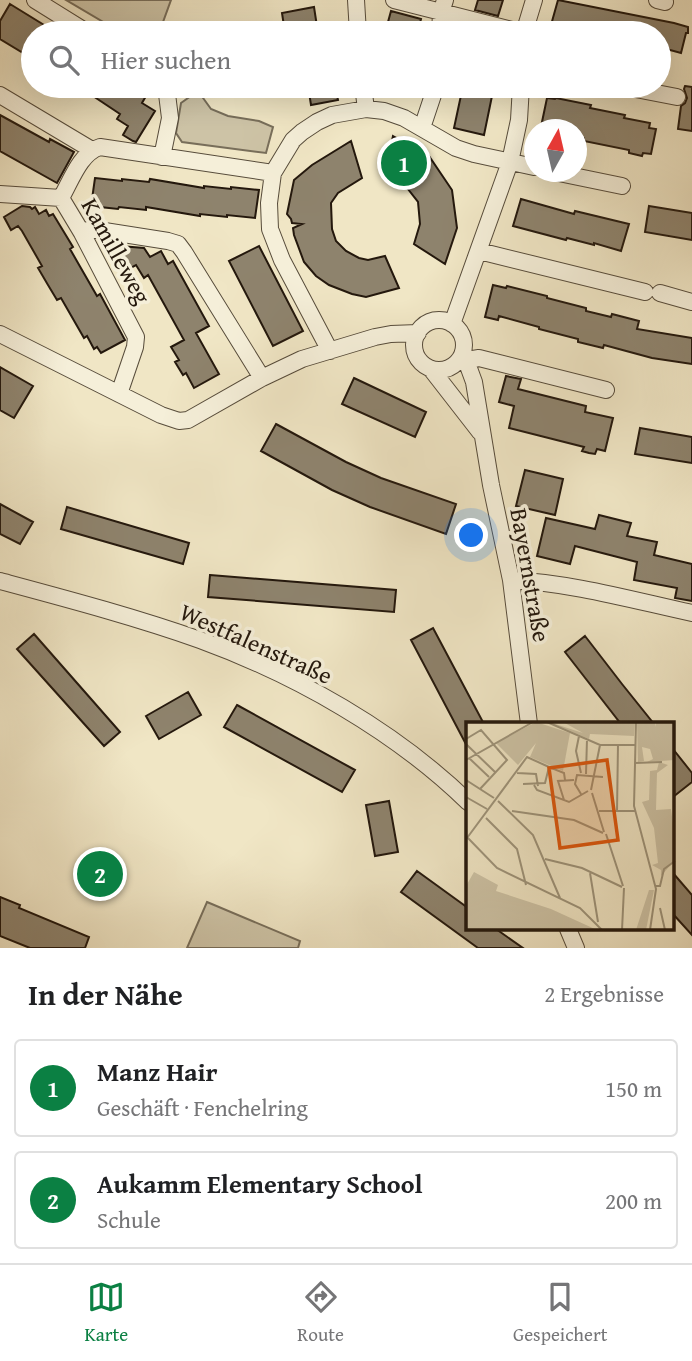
<!DOCTYPE html>
<html lang="de">
<meta charset="utf-8">
<style>
body{margin:0;font-family:"Gentium Book Plus",serif;background:#f6f6f6;color:#202124}
.compass{position:absolute;left:524px;top:119px;width:63px;height:63px;border-radius:50%;background:#fff;box-shadow:0 7px 28px #0002;rotate:8deg}
.you{position:absolute;left:472px;top:536px;width:24px;height:24px;margin:-18px;border:5px solid #fff;border-radius:50%;background:#1a73e8;box-shadow:0 0 0 10px #1a73e833}
.badge{display:grid;place-items:center;width:46px;height:46px;border-radius:50%;background:#0b8043;color:#fff;font-size:23px;font-weight:700}
.pin{position:absolute;translate:-50% -50%;border:4px solid #fff;box-shadow:0 2px 7px #0006}
.list{margin:0;padding:0;list-style:none}
h2{display:flex;justify-content:space-between;align-items:center;height:91px;margin:0;padding:0 28px;font-size:30px}
h2 small{font-size:23px;font-weight:400;color:#757577}
.list li{display:grid;grid-template-columns:46px 1fr auto;gap:21px;align-items:center;box-sizing:border-box;height:98px;margin:0 14px 14px;padding:0 14px;border:2px solid #e0e0e0;border-radius:7px}
.list b{display:block;font-size:26px;white-space:nowrap}
.list p{margin:0;font-size:23px;white-space:nowrap;color:#757577}
.list em{font-size:23px;font-style:normal;color:#757577}
.icon{flex:none;width:38px;height:38px;fill:none;stroke:currentColor;stroke-width:2;stroke-linecap:round;stroke-linejoin:round}
.map{position:relative;flex:none;width:692px;height:948px;overflow:hidden}
.search{position:absolute;background:#fff;box-shadow:0 7px 28px #0002;left:21px;right:21px;top:21px;height:77px;display:flex;align-items:center;gap:18px;box-sizing:border-box;padding:0 24px;border-radius:38px;color:#757577;font-size:26px}
.sheet{height:315px;background:#fff}
nav{display:flex;justify-content:space-around;align-items:center;box-sizing:border-box;height:98px;border-top:2px solid #e0e0e0;background:#fff;font-size:19px;color:#757577}
nav a{display:grid;justify-items:center;gap:4px}
nav .on{color:#0b8043}
.map>svg:first-child{display:block}
</style>
<div class="map">
<svg width="692" height="948" viewBox="0 0 692 948">
<rect width="100%" height="100%" fill="#f0e6c5"/>
<filter id="stains"><feTurbulence type="fractalNoise" baseFrequency=".00286" numOctaves="4"/><feColorMatrix values="0 0 0 0 .2 0 0 0 0 .09 0 0 0 0 .02 0 0 0 .5 -.17"/></filter>
<radialGradient id="worn" r=".72"><stop offset=".6" stop-color="#630" stop-opacity="0"/><stop offset="1" stop-color="#630" stop-opacity=".3"/></radialGradient>
<path fill="#cdc3a6" stroke="#786e5a" stroke-width="2" d="M66,0H171L159,33H122Z
M198,91L211,109L228,116L259,121L273,127L266,153L182,142L176,133L181,103Z
M207,902L300,941L298,948H187Z"/>
<path fill="#8e836d" stroke="#24180d" stroke-width="2" d="M478,0H503L498,16L475,10Z
M558,0L674,23L688,27V33H686L681,53L659,47V33H583L565,29L551,25Z
M10,4L57,33H33V59L0,39V21Z
M314,7L318,33H285L282,13Z
M391,11L421,19L418,31L410,30V33H385Z
M78,86H129L146,96L142,103L155,111L136,142L133,141L123,135L128,126L117,119L120,114Z
M308,86H335L338,100L311,105Z
M463,86H489L487,95L492,96L484,135L454,128Z
M685,86L692,87V131L678,129L681,106L685,103L687,98L684,89Z
M547,98L555,99L556,98L591,105L590,108L625,115L624,118L650,123L649,128L656,129L651,154L643,153L642,156L629,153V150L584,141V138L577,137V130L550,127V123L542,122Z
M0,115L49,142L50,139L74,152L57,183L0,151Z
M393,136L429,156L452,190L457,228L445,264L414,244L420,224L418,202L404,184L385,174Z
M351,141L362,178L338,193L331,203L332,229L336,241L346,251L359,258L368,260L385,256L399,288L366,297L352,294L329,285L316,276L304,262L294,235L293,228L302,224L292,223L291,219L287,214L294,180L312,165Z
M95,178L122,181V179L149,182L150,179L204,188V186L231,189V187L259,190L255,218L227,215V217L200,214V216L146,207V210L119,207L118,209L91,206Z
M521,199L574,214L575,211L629,224L621,251L594,243V245L567,238L566,240L513,226Z
M22,206L30,207L32,209L35,207L39,214L46,210L49,216L53,214L73,247L70,249L78,263L97,296L100,294L125,340L101,353L97,347L94,349L87,336L84,338L61,298L57,300L48,285L38,268L42,266L22,231L18,226L11,230L4,217Z
M649,206L692,213V240L645,232Z
M120,246L144,248L150,257L161,251L168,264L173,261L209,326L196,333L219,374L194,388L186,373L183,375L175,362L179,360L171,347L184,340L148,275L144,278L136,265L125,271L115,254Z
M259,246L303,331L273,346L229,261Z
M493,285L506,288L507,286L547,296V298L586,308V311L611,317L612,314L639,321L637,329L692,338V364L652,358L604,345L603,348L578,342V339L539,329V327L499,316L498,320L485,317Z
M0,367L33,386L14,418L0,410Z
M506,376L521,379L518,389L586,406L585,412L613,418L605,451L597,449L595,454L589,453L582,451L584,447L509,428L514,406L499,402Z
M354,378L426,412L415,437L342,404Z
M276,424L346,462L381,478L456,504L446,534L370,507L332,490L261,451Z
M640,428L692,437V463L635,454Z
M525,470L563,479L555,515L516,506Z
M0,504L33,522L20,544L0,534Z
M67,507L189,543L183,564L61,529Z
M599,515L631,523L627,536L657,542L654,555L692,564V601L675,598L677,588L634,580L637,562L575,546L570,564L537,556L546,518L595,529Z
M210,575L396,590L394,612L208,597Z
M433,628L484,724H468V748L411,640Z
M34,634L120,732L104,746L17,649Z
M585,636L622,684L654,724H621L565,652Z
M188,692L201,715L159,739L146,716Z
M237,705L355,770L342,792L224,727Z
M673,749L692,773V782L673,797Z
M389,801L398,852L375,856L366,805Z
M417,871L468,908V929H496L523,948H478L401,892Z
M673,873L692,895V935L673,914Z
M0,897L20,905L19,908L89,937L85,948H30L0,936Z"/>
<g fill="none" stroke-linecap="round" stroke-linejoin="round">
<g stroke="#574c3b" stroke-width="18">
<path id="minor" d="M35,0L88,33
M356,0L358,33
M394,0L524,33
M657,0L665,2
M440,33L441,13L445,0
M524,33L534,0
M363,86L366,109
M620,86L677,97
M0,95L92,150
M422,128L436,86
M162,157L170,118L166,86
M554,172L622,186
M0,194L61,198
M82,233L88,230H98L168,241L178,244L184,252L262,378
M479,251L645,292
M660,293L692,302
M414 345a25 25 0 1 1 50 0a25 25 0 1 1-50 0Z
M452,324L510,162L519,120L521,86
M0,334L161,415L179,421L188,420L262,378L302,359L375,337L391,334L418,333
M330,351L282,260L270,229L269,203L273,173L293,140L302,132L317,122L332,115L366,109L384,111L404,118L456,148L474,154L534,167
M463,352L474,382L491,485L511,580L529,724
M467,360L479,358L606,390
M431,369L480,432
M119,394L135,347L136,337L82,233L61,198C71,181 80,153 100,147L273,173
M511,580C572,583 632,600 692,613
M0,581C67,599 135,617 200,640C296,675 395,731 468,802
M568,929L576,948"/>
</g>
<use href="#minor" stroke="#f5efd9" stroke-width="16"/>
</g>
<g text-anchor="middle" stroke-width="7" stroke-linejoin="round" paint-order="stroke">
<g font-size="24" fill="#24180d" stroke="#f5efd9">
<text transform="translate(116 251) rotate(61)" y="8">Kamilleweg</text>
<text transform="translate(530 575) rotate(80)" y="8">Bayernstraße</text>
<text transform="translate(256 644) rotate(24)" y="8">Westfalenstraße</text>
</g>
</g>
<g transform="translate(466 722)">
<rect width="208" height="208" fill="#f0e6c5"/>
<path d="M70,0L104,11L97,49L64,35L70,21L52,43L30,21ZM83,0L117,11L97,0H169L168,14L124,12L123,17ZM171,0H189L190,5V0H208V38L181,40L187,37L184,27L176,25L178,39L172,40ZM193,40L202,43L191,51L190,88L205,87L208,110V139L195,154V148L186,143L192,141L188,106L176,80L183,78L184,49L191,48ZM8,150L32,163L30,169L85,187L131,208H0V164ZM183,168H188L180,208H170Z" fill="#cdc3a6"/>
<path fill="none" stroke="#9e947b" stroke-width="2" d="M81,0L134,23H169M170,0L168,84L190,167L184,208M113,14L110,29L115,51M0,17L15,8L41,38L14,67M0,22L29,50M3,36L23,55M0,38L67,0M169,41L196,40M51,51L70,52L72,64M120,52L121,17M0,58L28,76M57,62L79,61L83,45L98,51L99,58M68,63L71,68L103,80L122,69M125,68L134,23M126,71L138,110M115,72L109,62L111,53L137,55M0,75L21,87M98,78L92,59L108,58M32,79L67,113L94,176M46,89L108,98L137,111M133,89H169M151,90L152,22M20,96L51,127L60,163M140,112L157,164M0,114L31,146L114,186L136,208M1,116L61,35L83,45M79,137L116,146L156,165M124,151L132,200M189,164H194L198,147L209,139M194,186L199,208M156,208L158,166"/>
<path fill="#de560c" fill-opacity="0.15" stroke="#de560c" stroke-width="3.5" d="M141,38L152,118L94,126L83,46Z"/>
<rect width="208" height="208" fill="none" stroke="#24180d" stroke-width="3.5"/>
</g>
<rect width="100%" height="100%" filter="url(#stains)"/>
<rect width="100%" height="100%" fill="url(#worn)"/>
</svg>
<svg class="compass" viewBox="-18 -18 36 36"><path d="M0-13l5 13h-10z" fill="#e53935"/><path d="M0 13l5-13h-10z" fill="#757577"/></svg>
<div class="you"></div>
<div class="pin badge" style="left:404px;top:163px">1</div>
<div class="pin badge" style="left:100px;top:874px">2</div>
<div class="search"><svg class="icon" aria-label="search" viewBox="0 0 24 24"><circle cx="10" cy="10" r="6"/><path d="M15 15l6 6"/></svg>Hier suchen</div>
</div>
<section class="sheet">
<h2>In der Nähe<small>2 Ergebnisse</small></h2>
<ul class="list">
<li><span class="badge">1</span><div><b>Manz Hair</b><p>Geschäft · Fenchelring</p></div><em>150 m</em></li>
<li><span class="badge">2</span><div><b>Aukamm Elementary School</b><p>Schule</p></div><em>200 m</em></li>
</ul>
</section>
<nav>
<a class="on"><svg class="icon" aria-label="map" viewBox="0 0 24 24"><path d="M3 6l6-2 6 2 6-2v14l-6 2-6-2-6 2zM9 4v14M15 6v14"/></svg>Karte</a>
<a><svg class="icon" aria-label="directions" viewBox="0 0 24 24"><path d="M12 3l9 9-9 9-9-9zM9 14v-3h6M13 9l2 2-2 2"/></svg>Route</a>
<a><svg class="icon" aria-label="saved" viewBox="0 0 24 24"><path d="M7 4h10v16l-5-4-5 4z"/></svg>Gespeichert</a>
</nav>
